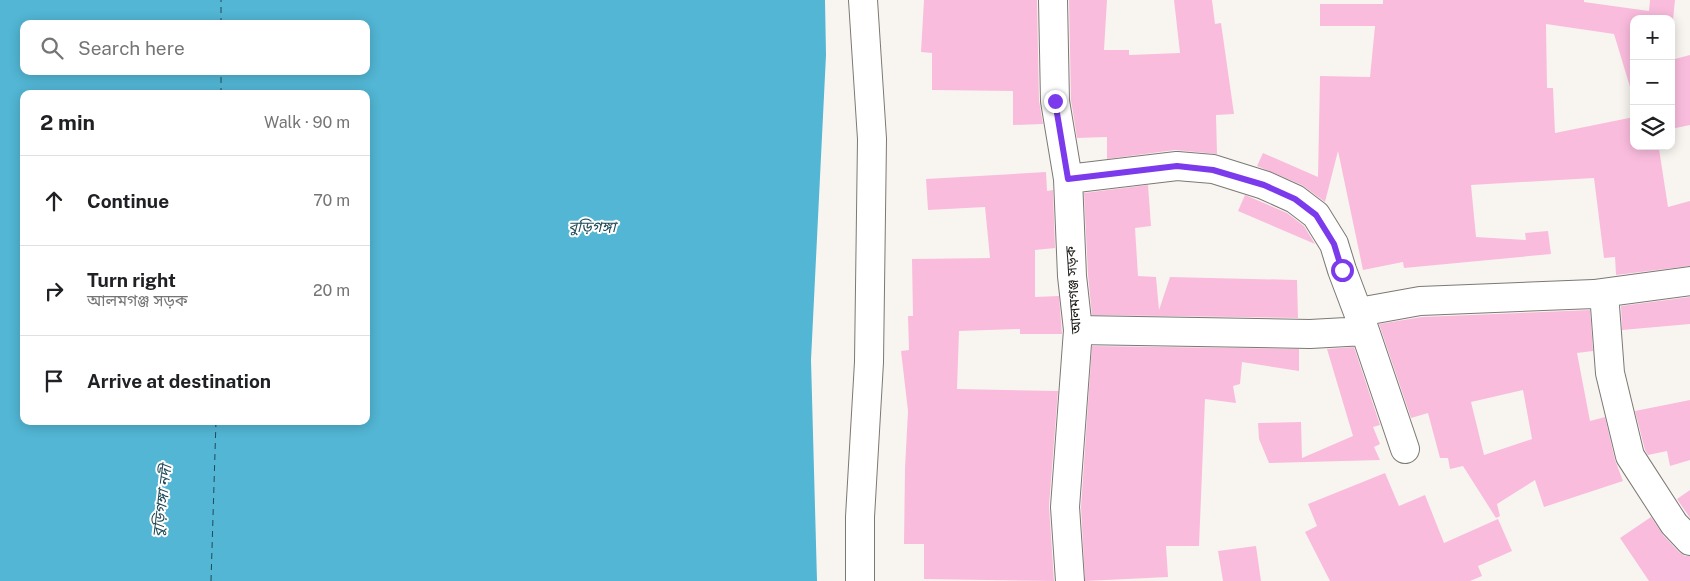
<!DOCTYPE html>
<meta charset="utf-8">
<style>
body{margin:0;font-family:"Public Sans","Noto Sans Bengali",sans-serif;background:#f2f2f2;color:#202124}
.controls{position:absolute;right:15px;top:15px;display:grid;overflow:hidden;border-radius:10px;box-shadow:0 2px 12px #0003}
.controls button{width:45px;height:45px;display:grid;place-items:center;padding:0;border:0;border-bottom:1px solid #e0e0e0;background:#fff;color:#202124;font:25px sans-serif}
.stop{position:absolute;width:15px;height:15px;margin:-11px;border:4px solid #7c3aed;border-radius:50%;background:#fff}
.stop.end{background:#7c3aed;border-color:#fff;box-shadow:0 1px 5px #0008}
.list{margin:0;padding:0;list-style:none}
h2{display:flex;justify-content:space-between;align-items:center;height:65px;margin:0;padding:0 20px;font-size:21px}
h2 small{font-size:16px;font-weight:400;color:#757577}
.list li{display:grid;grid-template-columns:32px 1fr auto;gap:15px;align-items:center;box-sizing:border-box;height:90px;padding:0 20px;border-top:1px solid #e0e0e0}
.list b{display:block;font-size:19px;white-space:nowrap}
.list p{margin:0;font-size:16px;white-space:nowrap;color:#757577}
.list em{font-size:16px;font-style:normal;color:#757577}
.icon{flex:none;width:28px;height:28px;fill:none;stroke:currentColor;stroke-width:2;stroke-linecap:round;stroke-linejoin:round}
.map{position:relative;flex:none;width:1690px;height:581px;overflow:hidden}
.search{position:absolute;background:#fff;box-shadow:0 2px 12px #0003;left:20px;top:20px;width:350px;height:55px;display:flex;align-items:center;gap:12px;box-sizing:border-box;padding:0 18px;border-radius:10px;color:#757577;font-size:19px}
.panel{position:absolute;background:#fff;box-shadow:0 2px 12px #0003;left:20px;top:90px;width:350px;height:335px;border-radius:10px}
.map>svg:first-child{display:block}
</style>
<div class="map">
<svg width="1690" height="581" viewBox="0 0 1690 581">
<rect width="100%" height="100%" fill="#f8f5f0"/>
<path fill="#52b6d4" fill-rule="evenodd" d="M0,0H825L826,55L811,360L817,581H0ZM24,24H366V71H24ZM24,94H366V421H24Z"/>
<g fill="none" stroke-linecap="round" stroke-linejoin="round">
<path stroke="#1f4b58" stroke-width="1" stroke-dasharray="6 5" stroke-linecap="butt" d="M221,24V0
M221,94V71
M211,581L216,421"/>
</g>
<path fill="#fabcdd" fill-rule="evenodd" d="M924,0H1037L1039,101L1043,124L1013,125V91L932,90V53L921,52Z
M1069,0H1107L1104,50H1129V55L1180,53L1174,0H1212L1215,24L1221,23L1234,114L1216,115L1217,154L1175,150L1107,159V137L1077,138L1071,100Z
M1383,0H1584V2L1649,11L1650,0H1675L1671,40V19H1634V100L1614,34L1546,24L1547,88H1553L1555,133L1634,117V146H1660L1661,149H1659L1668,207L1690,201V266L1616,275L1615,257L1604,258L1594,178L1471,185L1476,237L1526,240L1525,233L1548,231L1551,254L1404,268L1403,262L1363,270L1338,151L1325,202L1302,185L1257,166L1263,153L1318,177L1320,76L1370,77L1375,26H1320V4H1383Z
M1690,55V125L1671,129V60Z
M1046,172L1047,191L1053,190L1055,248L1035,250V297L1059,296L1062,334H1020V329L959,331L957,389L1058,391L1049,506L1054,581L924,579V544H904L905,468L908,411L901,351L909,350L908,316H913L912,259L990,258L985,207L928,210L926,179Z
M1148,185L1151,226L1135,228L1138,276L1156,277L1159,310L1170,277L1297,280L1298,318L1092,315L1088,275L1084,193Z
M1245,195L1287,213L1304,226L1315,244L1238,211Z
M1690,297V324L1622,330L1621,306Z
M1590,310L1593,351L1577,353L1590,421L1605,417L1615,460L1623,481L1544,507L1535,480L1497,504L1500,516L1496,518L1463,466L1450,469L1448,458H1440L1428,413L1411,418L1379,324L1422,317ZM1523,390L1532,439L1484,455L1471,402Z
M1092,346L1299,349V371L1242,362L1240,384L1233,386L1236,403L1205,399L1199,546H1166L1168,577L1085,581L1081,507Z
M1354,347L1380,425L1373,427L1380,444L1374,447L1380,460L1269,463L1259,439L1258,423L1301,422L1302,458L1353,436L1327,349Z
M1690,400V460L1670,466L1667,451L1648,455L1645,450L1635,411Z
M1385,473L1399,506L1425,495L1444,543L1498,519L1512,551L1478,566L1482,576L1470,581H1330L1305,532L1317,526L1308,504Z
M1690,490V518L1677,499Z
M1651,517L1663,535L1679,552L1685,556H1690V581H1649L1620,538Z
M1256,546L1261,581H1223L1218,551Z"/>
<g fill="none" stroke-linecap="round" stroke-linejoin="round">
<g stroke="#7c7974" stroke-width="30">
<path id="minor" d="M1053,0L1055,101L1068,179L1072,276L1078,330L1065,507L1070,581
M1068,179L1177,166L1213,169L1264,185L1295,199L1316,215L1334,244L1342,270L1365,331L1405,449
M1604,293L1610,373L1630,456L1674,524L1690,541
M1359,312L1420,301L1594,294L1690,281
M1078,330L1310,334L1365,331
M860,581V517L869,362L872,139L863,0"/>
</g>
<use href="#minor" stroke="#fff" stroke-width="28"/>
</g>
<g fill="none" stroke-linecap="round" stroke-linejoin="round">
<path stroke="#7c3aed" stroke-width="6" d="M1055,101L1068,179L1177,166L1213,170L1264,185L1295,199L1316,215L1334,244L1342,270"/>
</g>
<g text-anchor="middle" stroke-width="4" stroke-linejoin="round" paint-order="stroke">
<g font-size="14" fill="#1a1917" stroke="#fff">
<text transform="translate(1073 290) rotate(-94)" y="5">আলমগঞ্জ সড়ক</text>
</g>
<g font-size="15" font-style="italic" fill="#1f4b58" stroke="#fff">
<text x="592" y="232">বুড়িগঙ্গা</text>
<text transform="translate(162 501) rotate(-83)" y="5">বুড়িগঙ্গা নদী</text>
</g>
</g>
</svg>
<div class="controls">
<button>+</button>
<button>−</button>
<button><svg class="icon" aria-label="layers" viewBox="0 0 24 24"><path d="M12 4l9 5-9 5-9-5zM3 14l9 5 9-5"/></svg></button>
</div>
<div class="stop" style="left:1342px;top:270px"></div>
<div class="stop end" style="left:1055px;top:101px"></div>
<div class="search"><svg class="icon" aria-label="search" viewBox="0 0 24 24"><circle cx="10" cy="10" r="6"/><path d="M15 15l6 6"/></svg>Search here</div>
<section class="panel">
<h2>2 min<small>Walk · 90 m</small></h2>
<ul class="list">
<li><svg class="icon" aria-label="ahead" viewBox="0 0 24 24"><path d="M12 20V5M6 11l6-6 6 6"/></svg><div><b>Continue</b></div><em>70 m</em></li>
<li><svg class="icon" aria-label="right" viewBox="0 0 24 24"><path d="M7 20v-9h11M14 6l5 5-5 5"/></svg><div><b>Turn right</b><p>আলমগঞ্জ সড়ক</p></div><em>20 m</em></li>
<li><svg class="icon" aria-label="arrive" viewBox="0 0 24 24"><path d="M6 21V4h12l-3 4 3 4H6"/></svg><div><b>Arrive at destination</b></div></li>
</ul>
</section>
</div>
